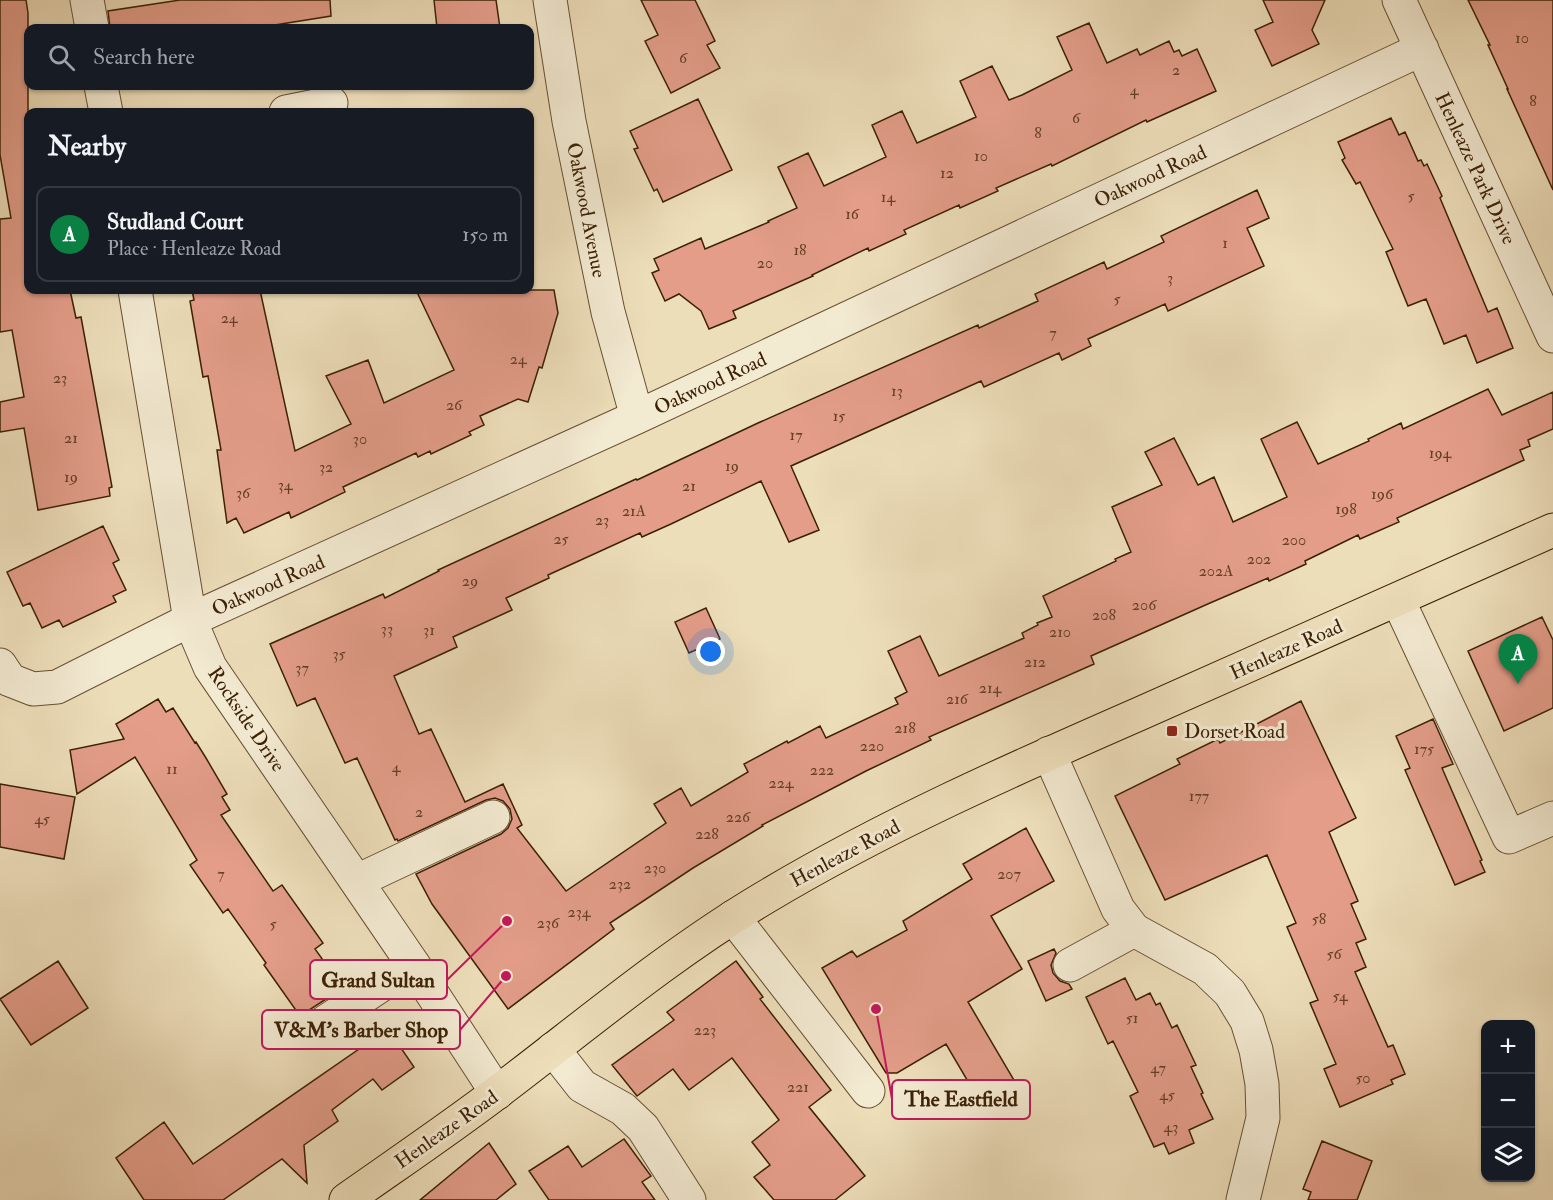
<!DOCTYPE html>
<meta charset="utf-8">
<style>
body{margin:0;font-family:"IM FELL Double Pica",serif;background:#20242c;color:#f1f3f6}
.controls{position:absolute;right:18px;bottom:18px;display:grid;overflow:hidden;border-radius:12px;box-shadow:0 2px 4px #0004}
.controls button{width:54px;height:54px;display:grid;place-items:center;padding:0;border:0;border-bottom:2px solid #363941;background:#171b24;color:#f1f3f6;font:30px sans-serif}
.you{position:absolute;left:711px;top:652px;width:21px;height:21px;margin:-15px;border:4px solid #fff;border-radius:50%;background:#1a73e8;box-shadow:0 0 0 9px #1a73e833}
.badge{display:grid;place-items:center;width:39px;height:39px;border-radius:50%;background:#0b8043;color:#fff;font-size:20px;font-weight:700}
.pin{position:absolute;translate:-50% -50px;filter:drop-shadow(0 2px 3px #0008)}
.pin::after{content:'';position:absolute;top:32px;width:21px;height:18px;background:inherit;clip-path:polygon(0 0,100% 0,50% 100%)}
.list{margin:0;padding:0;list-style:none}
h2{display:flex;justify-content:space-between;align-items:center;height:78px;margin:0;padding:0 24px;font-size:26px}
h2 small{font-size:20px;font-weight:400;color:#9ea1a6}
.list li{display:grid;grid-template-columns:39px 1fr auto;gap:18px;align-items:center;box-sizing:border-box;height:96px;margin:0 12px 12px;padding:0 12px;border:2px solid #363941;border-radius:12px}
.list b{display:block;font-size:22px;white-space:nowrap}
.list p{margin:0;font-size:20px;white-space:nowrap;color:#9ea1a6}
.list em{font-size:20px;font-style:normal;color:#9ea1a6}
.icon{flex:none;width:33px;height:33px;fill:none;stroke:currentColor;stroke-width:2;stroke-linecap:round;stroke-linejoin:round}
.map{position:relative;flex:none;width:1553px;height:1200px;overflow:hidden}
.search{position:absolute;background:#171b24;box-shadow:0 2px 4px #0004;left:24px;top:24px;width:510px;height:66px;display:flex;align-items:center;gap:15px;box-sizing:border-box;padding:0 21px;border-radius:12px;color:#9ea1a6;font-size:22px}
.panel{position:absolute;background:#171b24;box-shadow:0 2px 4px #0004;left:24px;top:108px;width:510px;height:186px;border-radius:12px}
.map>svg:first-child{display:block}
</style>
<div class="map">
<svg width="1553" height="1200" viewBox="0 0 1553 1200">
<rect width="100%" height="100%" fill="#eddeba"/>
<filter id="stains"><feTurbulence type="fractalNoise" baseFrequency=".00333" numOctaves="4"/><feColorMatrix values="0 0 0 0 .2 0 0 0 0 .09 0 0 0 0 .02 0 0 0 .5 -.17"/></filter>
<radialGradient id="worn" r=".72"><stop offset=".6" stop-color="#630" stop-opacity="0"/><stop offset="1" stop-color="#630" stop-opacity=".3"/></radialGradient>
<path fill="#e39d89" stroke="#3c2005" stroke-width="1.5" d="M0,0H26L28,13V290H70L76,318L81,317L112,487L109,488L110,496L38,510L24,428L0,432V402L24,397L12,330L0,332V219L11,218L0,155Z
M180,0H330L331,16L256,28H110L108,11Z
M434,0H496L500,28H437Z
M641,0H695L715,41L707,45L720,68L671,93L645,41L658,35Z
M1263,0H1325L1312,30L1319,44L1272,66L1255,30L1273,22Z
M1468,0H1553V190L1507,89H1508L1488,45H1490Z
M1089,23L1107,63L1137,49L1140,55L1169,41L1174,52L1179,50L1182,56L1197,49L1216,91L1147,122L1146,120L1052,166L1051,164L996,188L998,191L960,208L959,205L904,230L906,234L869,251L868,248L812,275L813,276L733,311L736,318L709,329L701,311L679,294L665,301L652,273L659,270L654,259L701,238L705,249L769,222L768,221L797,208L778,167L808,153L824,186L886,157L872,125L902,111L917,143L976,117L960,81L992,66L1009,100L1022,95L1072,70L1057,37Z
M698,99L732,170L663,202L657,189L654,191L634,149L638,148L630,131Z
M1391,118L1399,135L1405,132L1418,161L1421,160L1424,166L1427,164L1442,196L1440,198L1488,312L1497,308L1513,348L1477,363L1466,335L1444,344L1426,299L1408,306L1386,252L1393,249L1360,182L1356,184L1342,160L1345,158L1338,142Z
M1257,190L1269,218L1247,228L1264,266L1168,311L1165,304L1088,339L1091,346L1062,360L1059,353L984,387L981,381L791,466L819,530L789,542L761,481L671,524L642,537L640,533L548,575L549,578L506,598L512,610L453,637L457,647L394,676L419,734L431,729L465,802L503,784L522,825L517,828L566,891L666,823L654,804L681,788L691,806L748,772L744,764L787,741L788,743L820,726L826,738L898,704L895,698L907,692L888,651L920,636L939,676L1024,638L1022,633L1038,625L1037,623L1052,617L1043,596L1116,561L1115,559L1131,552L1112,507L1162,485L1145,452L1174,438L1198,485L1214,477L1233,522L1287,497L1261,439L1297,422L1318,464L1369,441L1368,439L1401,423L1403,429L1488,389L1502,415L1553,392V429L1528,440L1530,446L1520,450L1524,460L1397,518L1399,522L1360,539L1358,535L1305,561L1306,564L1269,581L1268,578L1210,603L1091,656L1094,664L929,737L931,740L866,771L762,825L763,826L693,868L610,923L614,929L508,1009L432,904L416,874L501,834L508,828L512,819L510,809L503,801L495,798L486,800L398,841L397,839L395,840L357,758L345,763L315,698L297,706L270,644L383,594L385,598L439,571L438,570L636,479L637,480L758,423L978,325L979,328L1038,301L1035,294L1104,262L1107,269L1164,242L1161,236Z
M192,290H260L295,451L351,424L326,376L368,360L384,403L454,370L416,290H554L558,313L542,368L539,367L528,402L518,399L480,416L484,425L469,432L471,435L431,454L430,451L418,457L416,453L343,487L345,492L291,518L289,512L244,533L236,518L227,523L217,450H221L208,376L203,377L190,301L194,300Z
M103,526L119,560L113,563L126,590L113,596L116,602L63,627L59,620L42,628L30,603L23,606L7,572Z
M706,608L720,639L689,653L675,622Z
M1542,617L1553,640V708L1504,731L1468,651Z
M158,699L166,712L173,708L195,743L196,742L206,758L227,794L222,797L230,810L221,815L273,891L282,885L323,943L315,949L343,988L300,1016L264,965L266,963L228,909L223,913L190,865L197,860L135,757L77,794L70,750L124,739L116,724Z
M1301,701L1356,818L1329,832L1358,901L1351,904L1366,939L1356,943L1366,967L1355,972L1388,1047L1393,1045L1405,1074L1391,1080L1393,1084L1340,1107L1324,1069L1336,1064L1310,1003L1318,1000L1287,927L1296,923L1267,855L1165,900L1115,796L1180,764L1177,759L1218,739L1220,743Z
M1433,719L1453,764L1442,768L1482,860L1480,861L1485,872L1455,885L1405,770L1410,768L1396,736Z
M0,784L75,797L64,859L0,847Z
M1026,828L1054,881L991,916L1022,969L968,1002L1025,1099L990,1119L946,1044L897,1073H886L822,968L852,951L857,957L907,930L903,921L972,879L963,864Z
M1054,949L1056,953L1051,965L1053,973L1060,981L1069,984L1072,989L1046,1001L1028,961Z
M58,961L88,1008L31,1045L0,999Z
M736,961L763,997L760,999L831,1090L809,1107L865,1176L835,1200H774L754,1177L770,1165L752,1142L779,1120L732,1058L689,1090L673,1069L637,1096L612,1065L674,1020L667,1012Z
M1125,978L1136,1000L1150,993L1156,1005L1160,1003L1172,1028L1177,1025L1196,1065L1191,1067L1203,1093L1201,1094L1213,1119L1189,1130L1194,1143L1169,1154L1164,1143L1154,1147L1130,1096L1138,1092L1113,1041L1108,1044L1086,997Z
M388,1029L414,1067L382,1090L373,1079L332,1110L338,1121L304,1145L307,1183L282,1159L223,1200H144L116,1158L164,1122L193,1164Z
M624,1139L651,1176L642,1182L655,1200H549L529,1171L568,1146L582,1167Z
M1322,1141L1372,1161L1357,1200H1308L1311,1192L1303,1189Z
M489,1143L516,1184L496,1200H420Z"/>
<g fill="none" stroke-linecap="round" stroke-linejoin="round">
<g stroke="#685032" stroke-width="35">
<path id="minor" d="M87,0L92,28
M550,0L569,121L608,312L637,417
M1399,0L1553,336
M101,86L106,112
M286,112L331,103
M135,290L190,620L210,667L413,964L497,1093
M1398,600L1509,837L1553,818
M0,665L10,680L33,689L57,687L190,620L637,417L1422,49
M1049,753L1118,909L1134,930L1205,969L1230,993L1247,1021L1256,1050L1262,1084L1263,1118L1243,1200
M357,881L493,817
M733,917L868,1091
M1070,965L1134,930
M310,1032L413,964
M553,1049L582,1086L623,1109L643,1128L689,1200"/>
</g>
<g stroke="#3c2005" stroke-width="35">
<path id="major" d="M346,1200C397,1164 449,1129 499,1091C586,1025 670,954 764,898C884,826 1011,770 1139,714C1277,653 1415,592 1553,530"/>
</g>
<use href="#minor" stroke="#f3ead2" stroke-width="33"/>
<use href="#major" stroke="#eddeba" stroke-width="33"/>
</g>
<rect fill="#8f2418" stroke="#f3ead2" stroke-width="2" x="1166" y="725" width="12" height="12" rx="3"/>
<g text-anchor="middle" stroke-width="6" stroke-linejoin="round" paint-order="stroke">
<g font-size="16" fill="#663f26">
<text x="1522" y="43">10</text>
<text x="683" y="63">6</text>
<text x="1176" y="75">2</text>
<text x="1134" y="95">4</text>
<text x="1533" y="106">8</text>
<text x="1076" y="123">6</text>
<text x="1038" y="138">8</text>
<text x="981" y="161">10</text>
<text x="947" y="178">12</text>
<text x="1411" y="201">5</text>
<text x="888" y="202">14</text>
<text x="852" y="219">16</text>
<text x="1225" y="248">1</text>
<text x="800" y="255">18</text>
<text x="765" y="268">20</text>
<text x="1170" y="283">3</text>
<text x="1117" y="304">5</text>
<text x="229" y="323">24</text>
<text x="1053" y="338">7</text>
<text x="518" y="364">24</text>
<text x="60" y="383">23</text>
<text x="897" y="396">13</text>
<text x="454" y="410">26</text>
<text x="839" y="421">15</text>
<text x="796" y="440">17</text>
<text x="71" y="443">21</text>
<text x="360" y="444">30</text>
<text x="1440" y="458">194</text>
<text x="732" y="471">19</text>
<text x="326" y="472">32</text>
<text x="71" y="482">19</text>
<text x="285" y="490">34</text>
<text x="689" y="491">21</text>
<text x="243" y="498">36</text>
<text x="1382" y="499">196</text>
<text x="1346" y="514">198</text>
<text x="634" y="516">21A</text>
<text x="602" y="525">23</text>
<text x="561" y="544">25</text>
<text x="1294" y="545">200</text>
<text x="1259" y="564">202</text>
<text x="1216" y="576">202A</text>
<text x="470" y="586">29</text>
<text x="1144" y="610">206</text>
<text x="1104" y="620">208</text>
<text x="387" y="634">33</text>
<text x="429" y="635">31</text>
<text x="1060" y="637">210</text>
<text x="339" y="659">35</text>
<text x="1035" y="667">212</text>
<text x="302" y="673">37</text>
<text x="990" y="693">214</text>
<text x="957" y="704">216</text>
<text x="905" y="733">218</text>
<text x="872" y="751">220</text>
<text x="1424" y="754">175</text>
<text x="396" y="772">4</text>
<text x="172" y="774">11</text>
<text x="822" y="775">222</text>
<text x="781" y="788">224</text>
<text x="1199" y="801">177</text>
<text x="419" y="817">2</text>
<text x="738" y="822">226</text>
<text x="42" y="824">45</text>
<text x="707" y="839">228</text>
<text x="655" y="873">230</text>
<text x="221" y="879">7</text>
<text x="1009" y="879">207</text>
<text x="620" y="889">232</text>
<text x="579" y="917">234</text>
<text x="1319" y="924">58</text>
<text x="548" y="928">236</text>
<text x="273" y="929">5</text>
<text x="1334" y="959">56</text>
<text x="1340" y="1001">54</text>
<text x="1132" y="1023">51</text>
<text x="705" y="1035">223</text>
<text x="1158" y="1073">47</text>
<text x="1363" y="1083">50</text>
<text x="798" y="1092">221</text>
<text x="1167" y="1100">45</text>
<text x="1171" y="1132">43</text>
</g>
<g font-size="20" fill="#3c2005" stroke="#f3ead2">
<text transform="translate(1476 168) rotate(65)" y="7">Henleaze Park Drive</text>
<text transform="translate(1150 176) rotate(-25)" y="7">Oakwood Road</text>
<text transform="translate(587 210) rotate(79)" y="7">Oakwood Avenue</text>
<text transform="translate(710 383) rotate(-25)" y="7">Oakwood Road</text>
<text transform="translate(268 585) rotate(-24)" y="7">Oakwood Road</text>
<text transform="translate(1286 649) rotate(-24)" y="7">Henleaze Road</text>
<text transform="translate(247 719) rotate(56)" y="7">Rockside Drive</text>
<text transform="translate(845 853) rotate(-28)" y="7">Henleaze Road</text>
<text transform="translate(446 1129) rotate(-35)" y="7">Henleaze Road</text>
</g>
<g font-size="20" fill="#3c2005" stroke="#f3ead2" text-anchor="start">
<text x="1184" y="738">Dorset Road</text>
</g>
</g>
<path fill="none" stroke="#c2185b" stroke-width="2" d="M507 921L447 980M506 976L460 1030M876 1009L892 1099"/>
<g fill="#c2185b" stroke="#f3ead2" stroke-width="2">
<circle cx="507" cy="921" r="6"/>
<circle cx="506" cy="976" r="6"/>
<circle cx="876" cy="1009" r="6"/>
</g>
<g fill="#f3ead2" stroke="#c2185b" stroke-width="2">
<rect x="310" y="960" width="137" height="39" rx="6"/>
<rect x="262" y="1010" width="198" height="39" rx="6"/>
<rect x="892" y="1080" width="138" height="39" rx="6"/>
</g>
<g font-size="21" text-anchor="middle" font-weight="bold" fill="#3c2005">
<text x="378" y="987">Grand Sultan</text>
<text x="361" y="1037">V&amp;M's Barber Shop</text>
<text x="961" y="1106">The Eastfield</text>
</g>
<rect width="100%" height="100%" filter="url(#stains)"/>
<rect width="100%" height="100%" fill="url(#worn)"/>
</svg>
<div class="controls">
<button>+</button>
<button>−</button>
<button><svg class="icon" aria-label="layers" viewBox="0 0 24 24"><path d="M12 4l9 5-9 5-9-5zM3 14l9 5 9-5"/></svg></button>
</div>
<div class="you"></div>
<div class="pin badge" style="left:1518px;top:684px">A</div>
<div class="search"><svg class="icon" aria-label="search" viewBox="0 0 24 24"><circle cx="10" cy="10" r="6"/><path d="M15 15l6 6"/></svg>Search here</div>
<section class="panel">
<h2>Nearby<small></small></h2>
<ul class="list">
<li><span class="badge">A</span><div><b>Studland Court</b><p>Place · Henleaze Road</p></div><em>150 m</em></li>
</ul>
</section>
</div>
